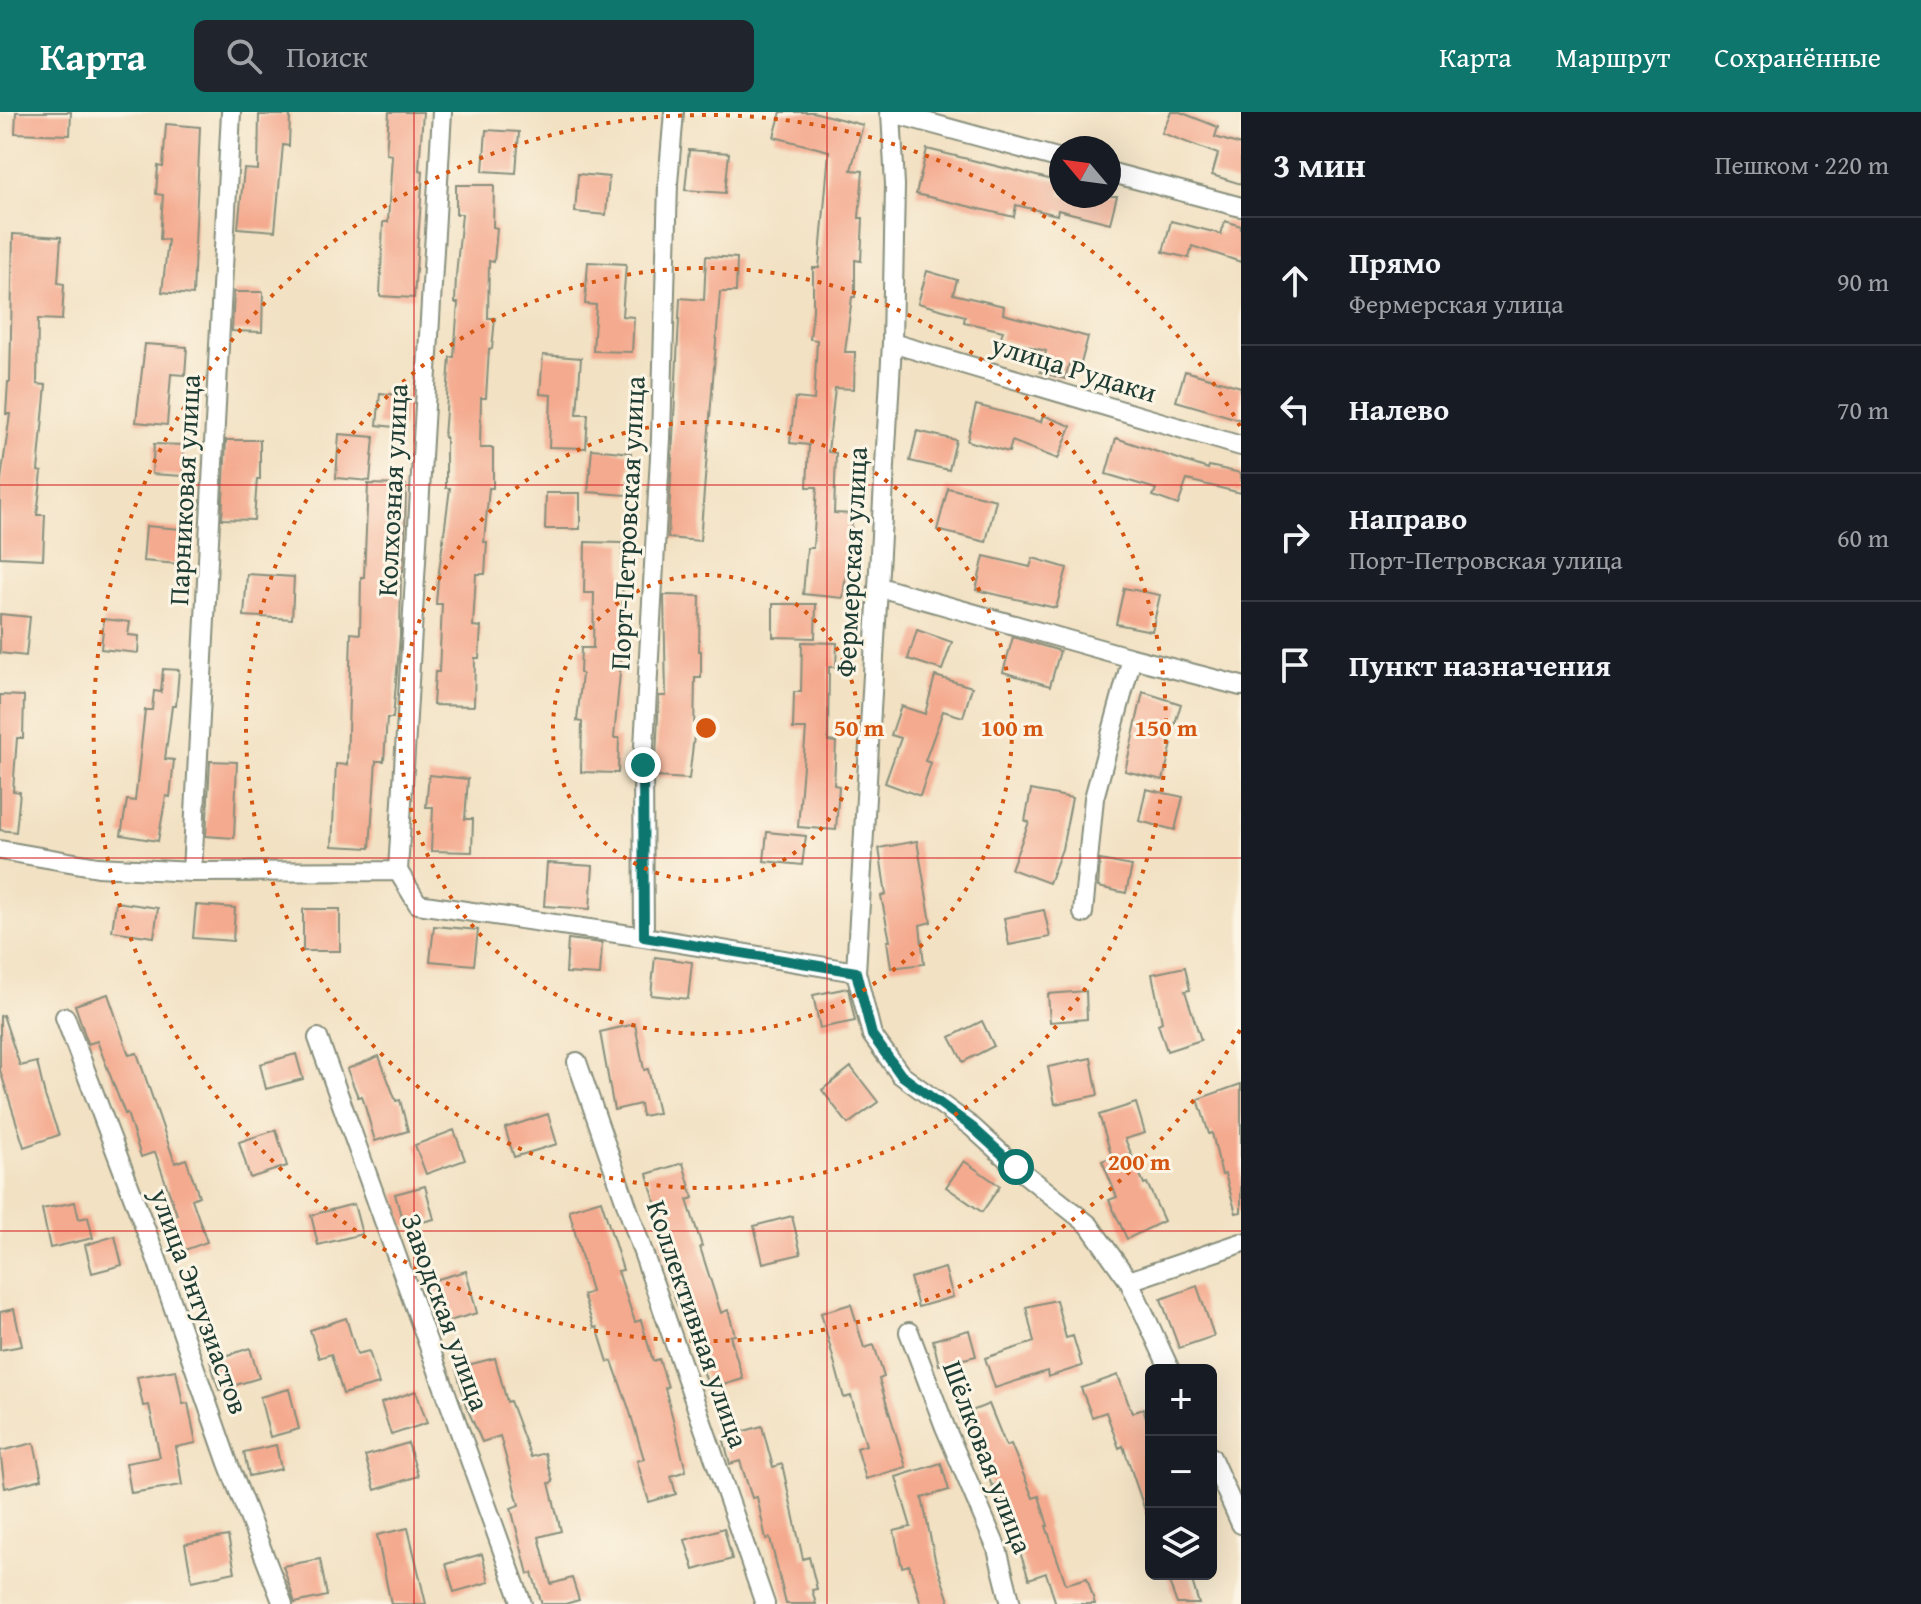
<!DOCTYPE html>
<html lang="ru">
<meta charset="utf-8">
<style>
body{margin:0;font-family:"Gentium Book Plus",serif;background:#20242c;color:#f1f3f6}
.controls{position:absolute;right:24px;bottom:24px;display:grid;overflow:hidden;border-radius:12px;box-shadow:0 8px 32px #0002}
.controls button{width:72px;height:72px;display:grid;place-items:center;padding:0;border:0;border-bottom:2px solid #363941;background:#171b24;color:#f1f3f6;font:40px sans-serif}
.compass{position:absolute;left:1049px;top:24px;width:72px;height:72px;border-radius:50%;background:#171b24;box-shadow:0 8px 32px #0002;rotate:299deg}
.stop{position:absolute;width:24px;height:24px;margin:-18px;border:6px solid #0f766e;border-radius:50%;background:#fff}
.stop.end{background:#0f766e;border-color:#fff;box-shadow:0 2px 8px #0008}
.list{margin:0;padding:0;list-style:none}
h2{display:flex;justify-content:space-between;align-items:center;height:104px;margin:0;padding:0 32px;font-size:34px}
h2 small{font-size:26px;font-weight:400;color:#9ea1a6}
.list li{display:grid;grid-template-columns:52px 1fr auto;gap:24px;align-items:center;box-sizing:border-box;height:128px;padding:0 32px;border-top:2px solid #363941}
.list b{display:block;font-size:30px;white-space:nowrap}
.list p{margin:0;font-size:26px;white-space:nowrap;color:#9ea1a6}
.list em{font-size:26px;font-style:normal;color:#9ea1a6}
.icon{flex:none;width:44px;height:44px;fill:none;stroke:currentColor;stroke-width:2;stroke-linecap:round;stroke-linejoin:round}
.map{position:relative;flex:none;width:1241px;height:1492px;overflow:hidden}
header{display:flex;align-items:center;gap:48px;box-sizing:border-box;height:112px;padding:0 40px;background:#0f766e;color:#fff}
header strong{font-size:38px}
nav{display:flex;gap:44px;margin-inline-start:auto;font-size:28px}
.search{width:560px;height:72px;background:#20242c;display:flex;align-items:center;gap:20px;box-sizing:border-box;padding:0 28px;border-radius:12px;color:#9ea1a6;font-size:30px}
main{display:flex}
aside{flex:1;background:#171b24}
.map>svg:first-child{display:block}
</style>
<header>
<strong>Карта</strong>
<div class="search"><svg class="icon" aria-label="search" viewBox="0 0 24 24"><circle cx="10" cy="10" r="6"/><path d="M15 15l6 6"/></svg>Поиск</div>
<nav><a>Карта</a><a>Маршрут</a><a>Сохранённые</a></nav>
</header>
<main>
<div class="map">
<svg width="1241" height="1492" viewBox="0 0 1241 1492">
<rect width="100%" height="100%" fill="#fcf5e5"/>
<filter id="ink" filterUnits="userSpaceOnUse"><feTurbulence type="fractalNoise" baseFrequency=".0125" numOctaves="2"/><feDisplacementMap in="SourceGraphic" scale="16" xChannelSelector="R" yChannelSelector="G"/><feConvolveMatrix kernelMatrix="1 2 1 2 8 2 1 2 1" color-interpolation-filters="sRGB"/></filter>
<filter id="wash" filterUnits="userSpaceOnUse"><feTurbulence type="fractalNoise" baseFrequency=".006" numOctaves="4" result="noise"/><feDisplacementMap in="SourceGraphic" scale="32" xChannelSelector="R" yChannelSelector="G"/><feGaussianBlur stdDeviation="1.8" result="paint"/><feColorMatrix in="noise" values="0 0 0 0 0 0 0 0 0 0 0 0 0 0 0 0 0 1.4 0 .05"/><feComposite in="paint" operator="in"/></filter>
<g filter="url(#wash)">
<rect width="100%" height="100%" fill="#f2e1c3"/>
<g id="blocks">
<path fill="#f4aa8f" d="M16,0H71L70,23L15,21Z
M389,0H423L419,58L423,59L414,186L380,184L383,110H388L392,43L386,42Z
M781,0H813L863,13L851,58L863,59L859,106H863L861,149L855,148V185H852L845,240H855L854,277L835,276L828,340L836,341L834,401L853,402L843,486L803,482L807,436H813L817,375H807L809,333L790,331L795,286L814,288L817,228L810,227L813,198V156H819L829,39L774,25Z
M1171,0H1180L1218,15L1215,25L1241,33V72L1212,63L1218,42L1162,21Z
M259,3H290L289,34L283,33L275,119L238,116L244,57L258,58Z
M166,12L200,15L193,183L162,180L168,128L160,127L163,83L156,82L158,54L163,55Z
M486,18L519,20L516,61L483,59Z
M927,37L1061,70V84H1117L1110,111L1058,98L1057,103L1016,93L1014,105L916,82Z
M689,38L729,41L725,81L685,78Z
M578,62L609,65L606,103L575,100Z
M456,73H494L493,115L497,116L494,150L489,149L488,206H495L492,237H489L486,286H481L480,336H493V376H489L484,430H487L485,462H476L473,514L481,515L479,546H475L474,594L433,593L435,560H439L442,492H436L438,467L450,376H446V325H444L450,245H454L458,191H455L456,164L462,102H456Z
M1171,109L1221,122L1225,109L1241,114V150L1192,134L1189,146L1163,140Z
M13,122L61,125L58,171L64,172L62,208L38,207L37,272L46,273L38,359L42,360L37,403H45L43,447L0,445V375L10,302H6L8,270H10Z
M706,144L737,146L736,180H720L700,429L668,426L680,186L704,188Z
M588,150L626,152L622,204L634,205L632,240L593,239L596,193L585,192Z
M927,159L957,168L953,182L1004,194L1003,202L1088,225L1080,255L1069,252L1065,267L1040,260L1046,239L1000,227L1003,219L964,210L965,204L918,191Z
M234,180H263L262,220L232,219Z
M145,232L187,235L185,263L171,262L167,313L136,310Z
M543,243L581,246L577,302H588L586,336L549,335L551,283L540,282Z
M1185,259L1241,275V308L1176,289Z
M380,281L406,284L403,316L377,313Z
M976,293L1041,310L1043,303L1071,314L1058,347L1012,329L1009,340L967,329Z
M917,319L956,328L949,358L910,349Z
M339,322L374,325L370,369L336,366Z
M1116,326L1208,357L1209,354L1241,361V381L1187,368L1178,393L1153,384L1156,377L1106,362Z
M226,328H260V367H257L254,408L222,407Z
M154,332L184,333L183,364L152,362Z
M592,337L631,341L627,383L588,380Z
M368,372L406,373L405,425L403,459H401L400,524L393,606H387L384,649H376L370,736L332,734L336,652L347,653L351,521L360,522L361,465H364Z
M948,376L996,388L986,430L937,418Z
M546,381H580V417H545Z
M146,414L181,417L178,452L143,449Z
M585,430L622,431L623,528L614,626H619L618,661L581,660L582,610L577,609L582,562L580,561L581,536H593L594,481H584Z
M984,444L1030,455L1033,446L1067,456L1056,496L976,478Z
M247,462L294,465L292,507L244,504Z
M1124,476L1160,483L1152,519L1116,512Z
M664,483L700,484L699,539H701V566H695L694,624L689,667L655,665L659,584H666Z
M773,492H816L815,526L773,525Z
M0,502L30,505L26,544L0,541Z
M104,507L130,510L128,523L139,524L138,541L101,537Z
M917,518L952,530L942,558L908,547Z
M1013,525L1060,539L1050,574L1003,560Z
M802,530L837,531L836,555H829L828,629L836,630L834,673L839,674L836,718L798,715L806,617H793L794,580H801Z
M163,557L179,558L176,594H172L165,647L174,648L170,685L166,684L158,729L121,723L127,688L135,689L145,598H152L154,579L161,580Z
M935,564L972,575L963,605L943,599L925,649L931,651L920,684L885,671L901,626L891,623L901,594L925,602Z
M1143,580L1181,592L1169,631L1172,632L1163,668L1125,659Z
M0,583L24,584L23,626H17L13,679L20,680L16,720L0,718Z
M210,649L237,650L234,726L206,724Z
M429,663L468,667L465,707H473L472,740L431,739L433,695H426Z
M1146,677L1183,685L1175,718L1139,709Z
M1031,678L1072,686L1062,737L1049,771L1011,757L1029,710L1025,709Z
M767,720L806,724L802,753L764,749Z
M917,729L931,810L920,813L924,852L891,856L887,829H890L881,784L886,783L879,736Z
M1100,748L1132,754L1126,781L1098,775Z
M547,751L593,754L590,797L544,794Z
M116,790L158,796L154,825L112,819Z
M196,793L235,796L233,829L193,826Z
M303,797H340V839H303Z
M1044,798L1050,825L1009,833L1004,806Z
M434,814L478,818L474,853L430,849Z
M568,827L602,831L600,863L566,861Z
M655,845L692,850L688,887L651,883Z
M1185,855L1190,878L1185,879L1201,928L1167,939L1158,912L1162,910L1152,862Z
M848,876L855,909L820,916L813,883Z
M1086,879L1087,907L1050,910L1048,882Z
M108,882L129,943L137,941L175,1051L186,1047L199,1084L192,1087L207,1130L174,1142L162,1109L177,1103L155,1040L141,1045L127,1001L125,1002L97,929L88,932L75,893Z
M3,903L20,954L37,950L45,984L59,1023L24,1035L0,958V904Z
M982,909L994,934L963,950L950,925Z
M635,912L644,958L648,957L658,1001L642,1004L640,992L614,998L600,920Z
M296,942L303,967L266,977L260,952Z
M379,944L396,989L400,988L408,1019L375,1029L362,984L358,985L347,957Z
M1091,946L1098,983L1055,992L1048,955Z
M851,955L878,990L848,1012L822,978Z
M1241,972V1100L1236,1101L1225,1062L1222,1063L1212,1021L1209,1022L1198,987Z
M1136,991L1145,1021L1125,1027L1144,1072L1147,1071L1164,1109L1127,1127L1109,1088L1117,1085L1102,1049L1112,1045L1099,1003Z
M548,1002L557,1032L514,1045L505,1016Z
M276,1018L287,1054L250,1066L239,1030Z
M454,1018L465,1048L426,1062L415,1033Z
M964,1049L1000,1074L982,1100L946,1075Z
M683,1051L693,1086L687,1088L702,1134L700,1135L721,1201L728,1198L735,1223L730,1224L743,1267L709,1277L682,1191L677,1193L669,1168L672,1167L659,1126L665,1124L647,1062Z
M425,1074L434,1107L404,1115L395,1082Z
M601,1088L623,1158L618,1159L635,1210L641,1208L653,1249L659,1247L668,1275L665,1276L686,1359L671,1364L676,1382L649,1390L637,1349L644,1347L629,1297L612,1249L608,1250L597,1215L594,1216L583,1183L591,1180L569,1098Z
M75,1090L79,1107L88,1105L93,1126L50,1136L42,1097Z
M354,1092L362,1122L318,1133L311,1103Z
M792,1104L801,1142L763,1151L754,1114Z
M115,1124L122,1153L92,1161L85,1133Z
M945,1156L953,1185L918,1195L910,1166Z
M466,1159L477,1201L442,1211L431,1169Z
M1197,1174L1214,1224L1179,1236L1161,1187Z
M1056,1188L1066,1226L1073,1224L1082,1254L1048,1265L1047,1259L995,1276L985,1246L1034,1230L1026,1195Z
M851,1192L864,1236L874,1233L884,1265L879,1267L906,1355L866,1367L857,1336L866,1333L851,1284L844,1286L821,1201Z
M14,1197L22,1234L0,1238V1200Z
M346,1206L357,1242L369,1239L379,1272L343,1282L331,1242L319,1246L310,1218Z
M969,1218L976,1244L939,1253L933,1228Z
M250,1236L259,1266L219,1278L210,1249Z
M495,1246L507,1290L510,1289L531,1345L545,1341L553,1370L549,1371L561,1419L539,1425L551,1472L572,1466L579,1488L565,1492H542L532,1461L528,1462L511,1396L519,1393L500,1324L482,1330L466,1294L456,1256Z
M176,1258L183,1292L188,1291L196,1331L176,1335L182,1373L131,1381L126,1351L160,1345L149,1293L143,1294L137,1265Z
M1118,1263L1132,1301L1143,1297L1151,1319V1406L1148,1407L1123,1334L1119,1336L1106,1300L1092,1305L1081,1276Z
M289,1277L299,1317L270,1325L260,1285Z
M416,1279L427,1311L391,1323L381,1291Z
M989,1292L1006,1334L1011,1332L1033,1386L1039,1384L1048,1414H1046L1066,1472L1087,1466L1095,1492H1056L1046,1461L1029,1467L997,1372L992,1374L975,1332L972,1334L959,1304Z
M762,1314L773,1355L782,1352L803,1447L809,1445L817,1477L812,1478L816,1492H786L770,1426L766,1427L757,1385L752,1386L740,1349L730,1352L723,1325Z
M34,1331L42,1367L5,1376L0,1339Z
M408,1331L418,1364L375,1378L365,1344Z
M276,1333L281,1357L249,1364L244,1340Z
M941,1351L949,1378L922,1386L935,1447L950,1492H921L909,1453L902,1455L894,1419L911,1415L896,1365Z
M408,1416L426,1492H391L388,1478L377,1423Z
M724,1416L732,1447L694,1458L685,1428Z
M228,1424L235,1460L192,1469L185,1432Z
M482,1442L489,1470L454,1480L446,1452Z
M320,1447L327,1484L295,1491L283,1454Z
M1166,1462H1190L1199,1492H1177Z"/>
</g>
</g>
<g filter="url(#ink)">
<use href="#blocks" fill-opacity="0" stroke="#888f7c" stroke-width="2"/>
<g fill="none" stroke-linecap="round" stroke-linejoin="round">
<g stroke="#888f7c" stroke-width="22">
<path id="minor" d="M889,0L1061,47
M891,1L895,73L892,231L856,860L872,923L901,963L972,1015L1016,1055L1089,1113L1129,1169L1170,1258
M1109,60L1241,95
M892,231L1241,334
M879,475L1132,546L1241,574
M0,738L98,755L192,760L398,759L418,792L644,825L856,860
M398,759L442,0
M192,760L231,0
M1083,801L1094,686L1132,546
M644,825L643,653L661,326L668,71L674,0
M65,905L156,1145L228,1351L283,1492
M318,926L522,1492
M577,950L765,1492
M1129,1169L1241,1131
M909,1220L945,1315L997,1437L1011,1492
M1211,1345L1241,1412"/>
</g>
<use href="#minor" stroke="#fff" stroke-width="18"/>
</g>
</g>
<g fill="none" stroke-linecap="round" stroke-linejoin="round" filter="url(#ink)">
<path stroke="#0f766e" stroke-width="10" d="M643,653L644,825L856,860L872,923L901,963L972,1015L1016,1055"/>
</g>
<path fill="none" stroke="#d62828" stroke-width="2" stroke-opacity="0.55" d="M414,0V1492M827,0V1492M0,373H1241M0,746H1241M0,1119H1241"/>
<g fill="none" stroke="#d45610" stroke-width="4" stroke-dasharray="4 8">
<circle cx="706" cy="616" r="153"/>
<circle cx="706" cy="616" r="306"/>
<circle cx="706" cy="616" r="460"/>
<path d="M1240 918A613 613 0 1 1 1240 314"/>
</g>
<g text-anchor="middle" stroke-width="6" stroke-linejoin="round" paint-order="stroke">
<g font-size="28" fill="#1f3d34" stroke="#fcf5e5">
<text transform="translate(1074 256) rotate(17)" y="10">улица Рудаки</text>
<text transform="translate(184 378) rotate(-87)" y="10">Парниковая улица</text>
<text transform="translate(392 378) rotate(-87)" y="10">Колхозная улица</text>
<text transform="translate(627 411) rotate(-87)" y="10">Порт-Петровская улица</text>
<text transform="translate(851 450) rotate(-87)" y="10">Фермерская улица</text>
<text transform="translate(200 1189) rotate(70)" y="10">улица Энтузиастов</text>
<text transform="translate(446 1200) rotate(70)" y="10">Заводская улица</text>
<text transform="translate(698 1212) rotate(71)" y="10">Коллективная улица</text>
<text transform="translate(988 1345) rotate(69)" y="10">Шёлковая улица</text>
</g>
</g>
<circle cx="706" cy="616" r="12" fill="#d45610" stroke="#fcf5e5" stroke-width="4"/>
<g font-size="24" text-anchor="middle" font-weight="bold" fill="#d45610" stroke="#fcf5e5" stroke-width="6" stroke-linejoin="round" paint-order="stroke">
<text x="859" y="624">50 m</text>
<text x="1012" y="624">100 m</text>
<text x="1166" y="624">150 m</text>
<text x="1139" y="1058">200 m</text>
</g>
</svg>
<div class="controls">
<button>+</button>
<button>−</button>
<button><svg class="icon" aria-label="layers" viewBox="0 0 24 24"><path d="M12 4l9 5-9 5-9-5zM3 14l9 5 9-5"/></svg></button>
</div>
<svg class="compass" viewBox="-18 -18 36 36"><path d="M0-13l5 13h-10z" fill="#e53935"/><path d="M0 13l5-13h-10z" fill="#9ea1a6"/></svg>
<div class="stop" style="left:1016px;top:1055px"></div>
<div class="stop end" style="left:643px;top:653px"></div>
</div>
<aside>
<h2>3 мин<small>Пешком · 220 m</small></h2>
<ul class="list">
<li><svg class="icon" aria-label="ahead" viewBox="0 0 24 24"><path d="M12 20V5M6 11l6-6 6 6"/></svg><div><b>Прямо</b><p>Фермерская улица</p></div><em>90 m</em></li>
<li><svg class="icon" aria-label="left" viewBox="0 0 24 24"><path d="M17 20v-9H6M10 6l-5 5 5 5"/></svg><div><b>Налево</b></div><em>70 m</em></li>
<li><svg class="icon" aria-label="right" viewBox="0 0 24 24"><path d="M7 20v-9h11M14 6l5 5-5 5"/></svg><div><b>Направо</b><p>Порт-Петровская улица</p></div><em>60 m</em></li>
<li><svg class="icon" aria-label="arrive" viewBox="0 0 24 24"><path d="M6 21V4h12l-3 4 3 4H6"/></svg><div><b>Пункт назначения</b></div></li>
</ul>
</aside>
</main>
